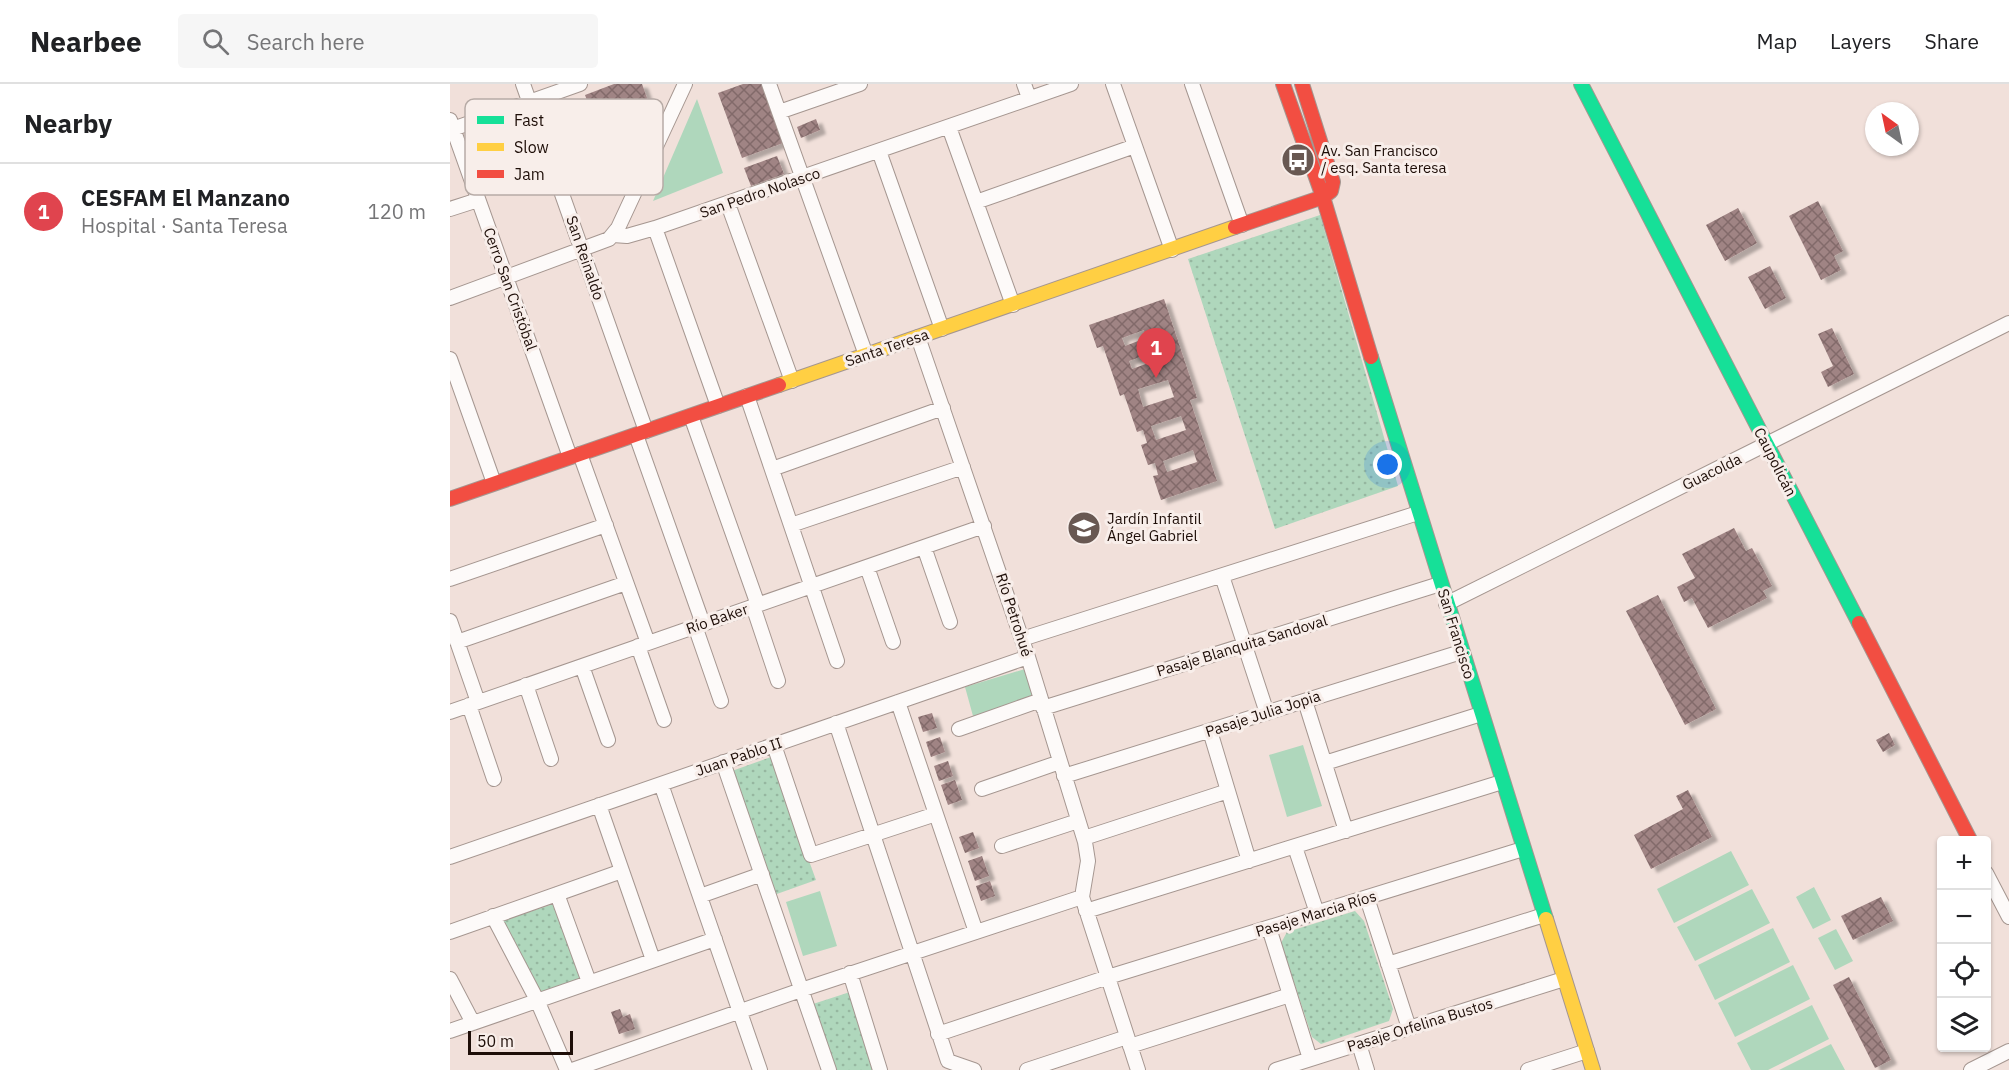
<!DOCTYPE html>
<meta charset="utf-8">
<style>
body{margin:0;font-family:"IBM Plex Sans",sans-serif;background:#f6f6f6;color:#202124}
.controls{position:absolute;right:18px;bottom:18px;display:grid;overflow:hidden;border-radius:6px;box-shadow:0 2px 4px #0004}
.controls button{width:54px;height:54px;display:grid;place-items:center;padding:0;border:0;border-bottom:2px solid #e0e0e0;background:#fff;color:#202124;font:30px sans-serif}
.compass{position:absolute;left:1415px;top:18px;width:54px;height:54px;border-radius:50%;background:#fff;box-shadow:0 2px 4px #0004;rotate:327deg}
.scale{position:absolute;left:18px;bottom:15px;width:105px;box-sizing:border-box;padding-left:6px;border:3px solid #1e0e08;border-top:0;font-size:16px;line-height:21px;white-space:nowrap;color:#1e0e08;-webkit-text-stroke:4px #f8eeea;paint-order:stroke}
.you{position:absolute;left:938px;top:381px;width:21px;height:21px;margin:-15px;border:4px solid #fff;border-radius:50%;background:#1a73e8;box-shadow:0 0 0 9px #1a73e833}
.badge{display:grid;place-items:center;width:39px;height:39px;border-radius:50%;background:#685852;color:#fff;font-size:20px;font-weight:700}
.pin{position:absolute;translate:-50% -50px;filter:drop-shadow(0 2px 3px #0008)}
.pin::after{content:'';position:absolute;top:32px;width:21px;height:18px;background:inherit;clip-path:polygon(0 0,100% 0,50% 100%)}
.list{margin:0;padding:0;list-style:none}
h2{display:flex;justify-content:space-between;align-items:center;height:78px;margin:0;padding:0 24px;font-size:26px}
h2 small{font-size:20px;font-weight:400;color:#757577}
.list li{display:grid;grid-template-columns:39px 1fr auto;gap:18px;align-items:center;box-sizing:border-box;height:96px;padding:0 24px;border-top:2px solid #e0e0e0}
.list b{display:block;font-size:22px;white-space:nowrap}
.list p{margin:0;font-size:20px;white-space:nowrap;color:#757577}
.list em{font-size:20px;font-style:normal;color:#757577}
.icon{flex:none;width:33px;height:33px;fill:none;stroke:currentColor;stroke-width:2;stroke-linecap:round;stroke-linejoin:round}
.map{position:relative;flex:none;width:1559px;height:986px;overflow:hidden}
header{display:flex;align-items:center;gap:36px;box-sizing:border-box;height:84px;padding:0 30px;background:#fff;border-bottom:2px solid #e0e0e0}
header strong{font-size:28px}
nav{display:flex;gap:33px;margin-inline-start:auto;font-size:21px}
.search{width:420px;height:54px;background:#f6f6f6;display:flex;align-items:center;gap:15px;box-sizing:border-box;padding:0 21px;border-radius:6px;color:#757577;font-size:22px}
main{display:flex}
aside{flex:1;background:#fff}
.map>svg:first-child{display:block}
</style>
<header>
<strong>Nearbee</strong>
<div class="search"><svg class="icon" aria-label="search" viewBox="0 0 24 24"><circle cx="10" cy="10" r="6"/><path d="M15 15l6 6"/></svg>Search here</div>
<nav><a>Map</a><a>Layers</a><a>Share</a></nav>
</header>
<main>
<aside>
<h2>Nearby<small></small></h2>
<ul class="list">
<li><span class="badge" style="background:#e0444e">1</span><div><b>CESFAM El Manzano</b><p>Hospital · Santa Teresa</p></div><em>120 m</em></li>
</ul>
</aside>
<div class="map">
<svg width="1559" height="986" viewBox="0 0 1559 986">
<defs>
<pattern id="park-dots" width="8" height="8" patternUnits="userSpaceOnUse" patternTransform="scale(1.5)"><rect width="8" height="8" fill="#afd7bc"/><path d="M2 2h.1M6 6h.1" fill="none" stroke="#96b7a0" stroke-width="1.8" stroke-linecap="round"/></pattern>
<pattern id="building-cross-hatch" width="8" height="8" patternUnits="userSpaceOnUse" patternTransform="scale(1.5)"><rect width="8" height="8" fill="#a08484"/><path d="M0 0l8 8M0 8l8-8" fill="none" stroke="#826a6a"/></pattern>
<filter id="shadow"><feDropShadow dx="6" dy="4" stdDeviation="1.5" flood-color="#0004"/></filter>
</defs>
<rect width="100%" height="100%" fill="#f1e0da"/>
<path fill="#afd7bc" d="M247,15L273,89L203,117Z
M575,585L583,614L523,632L515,603Z
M853,661L872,722L837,733L819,671Z
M1281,767L1299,801L1224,839L1207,805Z
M1364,803L1381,836L1363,845L1346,813Z
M1302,805L1320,839L1245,877L1227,843Z
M370,807L387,862L353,872L336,818Z
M1323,844L1340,878L1265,916L1248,881Z
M1386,845L1403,877L1385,886L1368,854Z
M1343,881L1360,915L1285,953L1268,919Z
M1362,921L1379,955L1318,986H1301L1287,959Z
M1381,960L1395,986H1329Z"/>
<path fill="url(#park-dots)" d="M870,131L948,402L825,445L738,175Z
M321,673L366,796L324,811L279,688Z
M106,819L133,895L90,908L52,837Z
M905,827L914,837L943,925L939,937L871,960L862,953L831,859L837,848Z
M400,908L425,986H385L363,920Z"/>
<path fill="url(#building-cross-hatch)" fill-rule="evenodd" filter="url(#shadow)" d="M164,0H192L202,28L148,47L135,11Z
M293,0H312L333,59L292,74L268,9Z
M366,35L370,46L351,54L347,43Z
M327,72L334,90L301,102L294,84Z
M1368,117L1393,167L1384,172L1391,186L1371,196L1339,132Z
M1288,124L1307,159L1275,177L1256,141Z
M1320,182L1336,214L1315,225L1298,193Z
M714,215L747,314L740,316L767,397L711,416L703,392L708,391L705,379L698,381L691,361L697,359L693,346L687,348L674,310L670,312L653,262L647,264L639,241ZM694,246L696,254L675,262L672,254ZM701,269L704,277L682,285L679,277ZM718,296L724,313L693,323L688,305ZM731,332L736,346L706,356L701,342ZM743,366L747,378L717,388L713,377Z
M1382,244L1404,290L1378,303L1371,288L1383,282L1368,250Z
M1284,444L1296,467L1302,464L1322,502L1313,507L1317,514L1258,544L1242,514L1234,518L1227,503L1245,494L1232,470Z
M1208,511L1266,625L1235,641L1176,527Z
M482,629L487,644L473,648L468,633Z
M1439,649L1445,661L1433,668L1426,656Z
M490,653L495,668L481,673L476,658Z
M498,677L503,692L489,697L484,682Z
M505,696L512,716L498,721L491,701Z
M1238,706L1262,753L1201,785L1184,751L1233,725L1226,712Z
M523,748L529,764L515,769L509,753Z
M532,772L539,792L525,797L518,777Z
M540,797L545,812L531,817L526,802Z
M1431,813L1443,837L1403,856L1391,832Z
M1399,893L1441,976L1425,984L1383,901Z
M170,925L173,933L180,930L185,945L169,950L161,928Z"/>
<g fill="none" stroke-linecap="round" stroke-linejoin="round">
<g stroke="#a59690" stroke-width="16">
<path id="street" d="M73,0L196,347
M319,0L416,271
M574,0L579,14
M663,0L722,166
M742,0L792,141
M329,28L410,0
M0,36L120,373
M499,43L563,221
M0,46L130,0
M429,67L492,245
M526,118L685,62
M278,120L342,297
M0,125L28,116
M205,144L268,322
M163,151L177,152L205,144L621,0
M0,214L159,155L168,144L235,0
M468,253L578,573L635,758L638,777L632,813L688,986
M0,275L44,399
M297,312L387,577
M241,332L308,521
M186,351L253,540
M130,370L198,559
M322,385L493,324
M341,441L513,383
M474,463L500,538
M417,483L443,558
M772,492L817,629
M0,495L156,441
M996,520L1559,239
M303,522L328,597
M0,537L28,618
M245,542L271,617
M572,555L968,429
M7,558L176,499
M188,562L214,636
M132,582L158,656
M76,601L101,675
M855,617L896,747
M448,618L526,848
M19,621L44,695
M593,624L990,500
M0,628L534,442
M386,639L498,977L524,986
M509,645L591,616
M760,647L799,777
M324,661L361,771L486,730
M273,678L379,986
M875,679L1031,630
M614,692L1011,568
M211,700L310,986
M532,705L610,678
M149,721L203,876
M634,754L778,707
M552,762L628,737
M845,763L867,829
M0,773L578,573
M1536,789L1559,833
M107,810L139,898
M250,812L312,790
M917,814L959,944
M636,827L1052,698
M43,832L87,916L117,986
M819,844L860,975
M0,848L172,787
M938,880L1094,831
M400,889L430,986
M0,895L23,939
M0,947L265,855
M488,950L658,893L1073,765
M909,960L917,986
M680,962L840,911
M122,986L351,906L632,813
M577,986L677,953
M826,986L1114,895
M1078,986L1137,967
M1521,986L1559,967"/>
</g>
<g stroke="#a59690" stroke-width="16">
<path id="fast" d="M1131,0L1409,539
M921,273L1096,835"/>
</g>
<g stroke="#a59690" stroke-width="16">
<path id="slow" d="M329,301L785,143
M1096,835L1143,986"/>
</g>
<g stroke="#a59690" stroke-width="16">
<path id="jam" d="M833,0L873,113L921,273
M785,143L873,113L881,107L883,98L852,0
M0,415L329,301
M1409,539L1520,756"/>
</g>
<use href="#street" stroke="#fdfaf9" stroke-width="14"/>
<use href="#fast" stroke="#16e098" stroke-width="14"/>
<use href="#slow" stroke="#ffcf43" stroke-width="14"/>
<use href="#jam" stroke="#f24e42" stroke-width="14"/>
</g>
<defs>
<g id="bus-disc" transform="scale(1.725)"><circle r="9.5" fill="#685852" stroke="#f8eeea"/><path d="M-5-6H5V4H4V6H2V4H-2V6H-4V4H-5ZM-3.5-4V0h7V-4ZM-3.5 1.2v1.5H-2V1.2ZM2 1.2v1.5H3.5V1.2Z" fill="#fff"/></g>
<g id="school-disc" transform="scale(1.725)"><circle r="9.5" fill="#685852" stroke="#f8eeea"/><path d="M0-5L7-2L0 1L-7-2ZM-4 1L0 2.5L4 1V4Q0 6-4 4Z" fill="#fff"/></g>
</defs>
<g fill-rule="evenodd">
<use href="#bus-disc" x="848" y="76"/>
<use href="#school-disc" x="634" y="444"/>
</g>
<g text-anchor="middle" stroke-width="6" stroke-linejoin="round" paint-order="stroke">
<g font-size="15" fill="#1e0e08" stroke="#f8eeea" text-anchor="start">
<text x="871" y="72">Av. San Francisco<tspan x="871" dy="17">/ esq. Santa teresa</tspan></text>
<text x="657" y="440">Jardín Infantil<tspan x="657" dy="17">Ángel Gabriel</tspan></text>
</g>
<g font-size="15" fill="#1e0e08" stroke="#f8eeea">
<text transform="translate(310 109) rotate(-19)" y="5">San Pedro Nolasco</text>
<text transform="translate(135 174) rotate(71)" y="5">San Reinaldo</text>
<text transform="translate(60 205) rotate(70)" y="5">Cerro San Cristóbal</text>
<text transform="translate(437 264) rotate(-19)" y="5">Santa Teresa</text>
<text transform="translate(1325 378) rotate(63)" y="5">Caupolicán</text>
<text transform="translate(1262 388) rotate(-26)" y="5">Guacolda</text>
<text transform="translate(564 531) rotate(72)" y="5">Río Petrohué</text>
<text transform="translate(267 535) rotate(-19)" y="5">Río Baker</text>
<text transform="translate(1006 550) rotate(73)" y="5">San Francisco</text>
<text transform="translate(792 562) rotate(-17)" y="5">Pasaje Blanquita Sandoval</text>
<text transform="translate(813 630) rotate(-18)" y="5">Pasaje Julia Jopia</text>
<text transform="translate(289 673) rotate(-19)" y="5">Juan Pablo II</text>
<text transform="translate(866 830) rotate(-17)" y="5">Pasaje Marcia Ríos</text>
<text transform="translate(970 941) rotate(-17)" y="5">Pasaje Orfelina Bustos</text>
</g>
</g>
<rect x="15" y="15" width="198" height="96" rx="9" fill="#f8eeea" stroke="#b7aba6" stroke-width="1.5"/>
<rect x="27" y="32" width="27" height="8" fill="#16e098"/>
<rect x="27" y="59" width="27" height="8" fill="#ffcf43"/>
<rect x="27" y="86" width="27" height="8" fill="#f24e42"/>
<g font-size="16" fill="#1e0e08">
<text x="64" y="42">Fast</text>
<text x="64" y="69">Slow</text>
<text x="64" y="96">Jam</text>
</g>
</svg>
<div class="controls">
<button>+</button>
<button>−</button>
<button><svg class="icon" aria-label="locate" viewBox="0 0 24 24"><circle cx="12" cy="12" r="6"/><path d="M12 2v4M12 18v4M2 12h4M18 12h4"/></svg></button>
<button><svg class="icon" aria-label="layers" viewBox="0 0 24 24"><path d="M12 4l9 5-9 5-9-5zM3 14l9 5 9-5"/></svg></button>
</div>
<svg class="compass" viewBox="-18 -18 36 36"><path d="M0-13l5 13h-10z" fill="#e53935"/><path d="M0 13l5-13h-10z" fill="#757577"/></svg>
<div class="scale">50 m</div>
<div class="you"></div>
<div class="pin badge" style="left:706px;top:294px;background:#e0444e">1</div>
</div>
</main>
